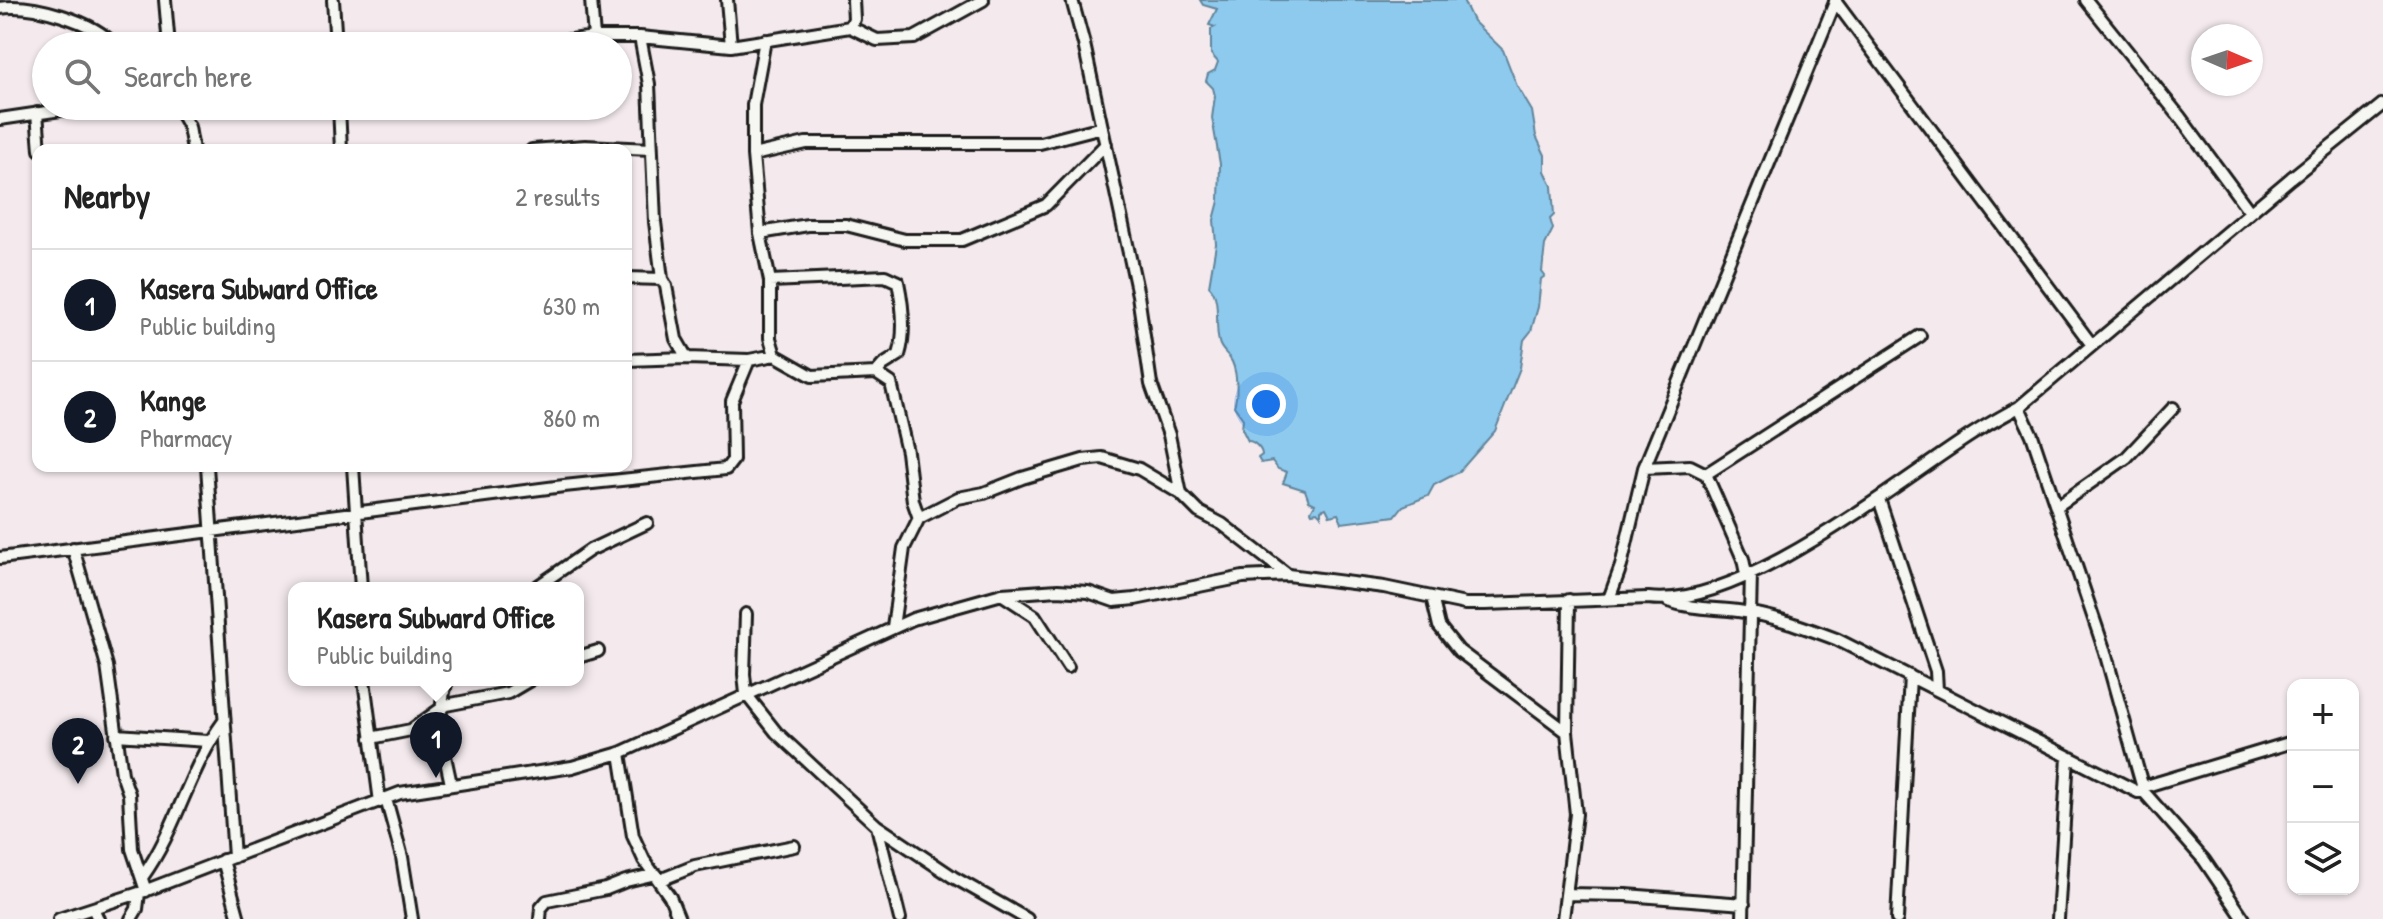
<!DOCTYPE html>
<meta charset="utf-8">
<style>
body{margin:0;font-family:"Patrick Hand",sans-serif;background:#f2f2f2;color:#222}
.controls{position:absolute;right:24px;bottom:24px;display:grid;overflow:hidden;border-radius:16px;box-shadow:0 2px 6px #0004}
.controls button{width:72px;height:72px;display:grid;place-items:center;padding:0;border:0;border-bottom:2px solid #e0e0e0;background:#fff;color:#222;font:40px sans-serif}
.compass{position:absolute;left:2191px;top:24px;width:72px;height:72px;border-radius:50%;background:#fff;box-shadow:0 2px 6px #0004;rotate:92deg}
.you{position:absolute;left:1266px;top:404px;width:28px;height:28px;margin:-20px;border:6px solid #fff;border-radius:50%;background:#1a73e8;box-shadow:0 0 0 12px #1a73e833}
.badge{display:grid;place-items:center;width:52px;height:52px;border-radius:50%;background:#111827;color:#fff;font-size:26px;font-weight:700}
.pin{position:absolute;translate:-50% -66px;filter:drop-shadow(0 2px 4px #0008)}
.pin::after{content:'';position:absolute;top:42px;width:28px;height:24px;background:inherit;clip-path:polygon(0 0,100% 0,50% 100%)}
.popup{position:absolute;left:288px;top:582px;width:296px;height:104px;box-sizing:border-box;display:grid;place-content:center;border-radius:16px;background:#fff;filter:drop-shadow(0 2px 6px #0005);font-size:26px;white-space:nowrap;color:#767676}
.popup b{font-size:30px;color:#222}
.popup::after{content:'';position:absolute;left:50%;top:100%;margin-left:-16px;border:16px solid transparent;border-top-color:#fff}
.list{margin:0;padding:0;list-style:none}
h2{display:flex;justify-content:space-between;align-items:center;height:104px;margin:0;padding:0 32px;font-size:34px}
h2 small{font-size:26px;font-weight:400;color:#767676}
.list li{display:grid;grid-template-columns:52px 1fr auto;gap:24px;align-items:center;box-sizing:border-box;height:112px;padding:0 32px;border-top:2px solid #e0e0e0}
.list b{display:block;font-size:30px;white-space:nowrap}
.list p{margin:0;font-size:26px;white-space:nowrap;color:#767676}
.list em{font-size:26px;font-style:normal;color:#767676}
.icon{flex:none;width:44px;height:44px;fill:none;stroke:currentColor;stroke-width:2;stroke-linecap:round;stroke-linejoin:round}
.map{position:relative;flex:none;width:2383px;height:919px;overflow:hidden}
.search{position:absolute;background:#fff;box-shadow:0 2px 6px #0004;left:32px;top:32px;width:600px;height:88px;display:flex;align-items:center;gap:20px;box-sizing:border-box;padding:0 28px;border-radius:44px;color:#767676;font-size:30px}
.panel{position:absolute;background:#fff;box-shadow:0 2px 6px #0004;left:32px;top:144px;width:600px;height:328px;border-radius:16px}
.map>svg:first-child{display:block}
</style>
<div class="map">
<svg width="2383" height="919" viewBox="0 0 2383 919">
<rect width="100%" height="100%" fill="#f4eaee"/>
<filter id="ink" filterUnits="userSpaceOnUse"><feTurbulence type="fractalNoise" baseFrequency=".0125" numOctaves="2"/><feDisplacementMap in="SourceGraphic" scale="16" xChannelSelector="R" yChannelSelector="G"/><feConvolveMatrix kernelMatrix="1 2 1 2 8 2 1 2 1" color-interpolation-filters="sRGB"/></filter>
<g filter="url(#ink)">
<path fill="#8ecaee" stroke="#60849a" stroke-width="2" d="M1200,0H1463L1473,21L1503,50L1517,86L1532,111L1536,136L1545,155V171L1552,186L1554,215L1550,219L1553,229L1545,245L1542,272L1545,276L1541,279L1538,307L1531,331L1524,340L1520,368L1495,431L1459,472L1434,485L1428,496L1403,506L1395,516L1342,523L1338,514L1330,516L1326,508L1321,510V516L1317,512L1312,513L1311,511L1315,504L1309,501L1305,490L1283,483L1287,472L1278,469L1272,461L1261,463L1258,458L1262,455C1262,449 1254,441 1248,441L1242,429L1243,419L1234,406C1238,395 1238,368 1229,357C1225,352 1220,348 1219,342C1214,324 1222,299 1209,286L1216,244L1214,220L1219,201L1220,164L1212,118L1215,96L1213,88L1206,81L1208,74L1215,70L1218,62L1211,54V29L1215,27L1209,25L1217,9L1203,5Z"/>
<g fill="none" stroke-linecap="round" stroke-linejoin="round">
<g stroke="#1c1c1c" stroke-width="16">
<path id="minor" d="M165,0L169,46
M333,0L336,46
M591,0L594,37
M727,0L731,46
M1072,0L1084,44L1138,295L1151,384L1169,435L1181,494
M2086,0L2180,117L2250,212
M1835,1L2092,345
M0,8C32,3 94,21 115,46
M850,27L877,40L914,38L983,0
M640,37L649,84L655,222L662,279L666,286L676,339L687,358
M765,40L753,105V155L760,233L770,281V338L775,355L812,376L876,373L891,383L907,452L913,501L919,518
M527,46L594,37H640L731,46L850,27L854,19L853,0
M177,106L189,127L193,150
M339,106L341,150
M37,113L40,150
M0,119L88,106
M532,150L585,146L651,149
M753,155L806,143H1040L1102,127
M760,233L808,225H846L905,240H962L1046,205L1106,144
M626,278L662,279
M770,281L885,276L898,282C903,306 906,332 899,355L883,365L876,373
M626,360L687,358L749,360L775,355
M2019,407L2032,435L2105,652L2144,792
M207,466L234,857
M353,466L361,588
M1644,468L1690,466L1706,474L1743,559L1746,574L1751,573L1743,919
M1706,474L1920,336
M1879,499L1936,671L1937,690
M2056,507L2126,458L2173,408
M73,548L107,666L122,774L129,794L132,849L146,891
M0,558L564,486L726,469L733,460L732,401L749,360
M535,588L590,550L647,523
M1003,595L1035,616L1068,667
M1432,597L1439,626L1459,651L1567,732
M1609,599L1621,566L1644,468L1836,0
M1668,601C1691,609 1714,608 1738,611C1772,615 1804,627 1836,639L2138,792H2144L2204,860L2244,919
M746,614L744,674L746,694L776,732L877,826L953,877L1027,919
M893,627L904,548L919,518L958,498L984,493L1022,478L1083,460L1102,458L1139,469L1181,494L1199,512L1222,524L1288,575
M578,657L598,651
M364,680L380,802
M447,680C435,722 442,742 451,784
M116,735L208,741
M371,738L411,730L446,705L508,693L530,680
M620,753L633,836L644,860L670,897L679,919
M2143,787L2289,743
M386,799L402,857L412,919
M877,826L900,919
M223,860L239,919
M143,876C177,829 189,768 224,721
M660,880L695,866L794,846
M1566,894L1626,895L1744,904
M93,908L98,919
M59,919L139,893L400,793L572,767L620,753L913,619L1002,594L1058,590L1088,592L1114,601L1135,599L1243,577L1288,575L1384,587L1465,604H1485L1648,598C1739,610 1895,484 1971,435C1986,425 2003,416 2019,407L2291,178L2383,104
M131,919L137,909L139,893
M540,919L541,908L547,901L606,889L626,881L656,874
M1563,919L1576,814L1567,732L1569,600
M1897,919L1910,676
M2058,919L2068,757"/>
</g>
<use href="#minor" stroke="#f6f6f2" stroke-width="10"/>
</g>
</g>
</svg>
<div class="controls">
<button>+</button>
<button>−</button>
<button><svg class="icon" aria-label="layers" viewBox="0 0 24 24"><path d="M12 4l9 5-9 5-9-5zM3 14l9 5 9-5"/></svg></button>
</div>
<svg class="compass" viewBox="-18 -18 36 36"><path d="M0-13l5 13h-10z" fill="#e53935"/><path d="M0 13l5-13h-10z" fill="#767676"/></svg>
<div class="you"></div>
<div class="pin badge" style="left:436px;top:778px">1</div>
<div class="popup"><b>Kasera Subward Office</b>Public building</div>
<div class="pin badge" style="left:78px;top:784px">2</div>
<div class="search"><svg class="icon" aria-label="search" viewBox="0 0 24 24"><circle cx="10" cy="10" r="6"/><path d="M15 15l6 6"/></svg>Search here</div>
<section class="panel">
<h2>Nearby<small>2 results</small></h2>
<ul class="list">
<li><span class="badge">1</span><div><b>Kasera Subward Office</b><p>Public building</p></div><em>630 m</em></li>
<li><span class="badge">2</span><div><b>Kange</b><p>Pharmacy</p></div><em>860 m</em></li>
</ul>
</section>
</div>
